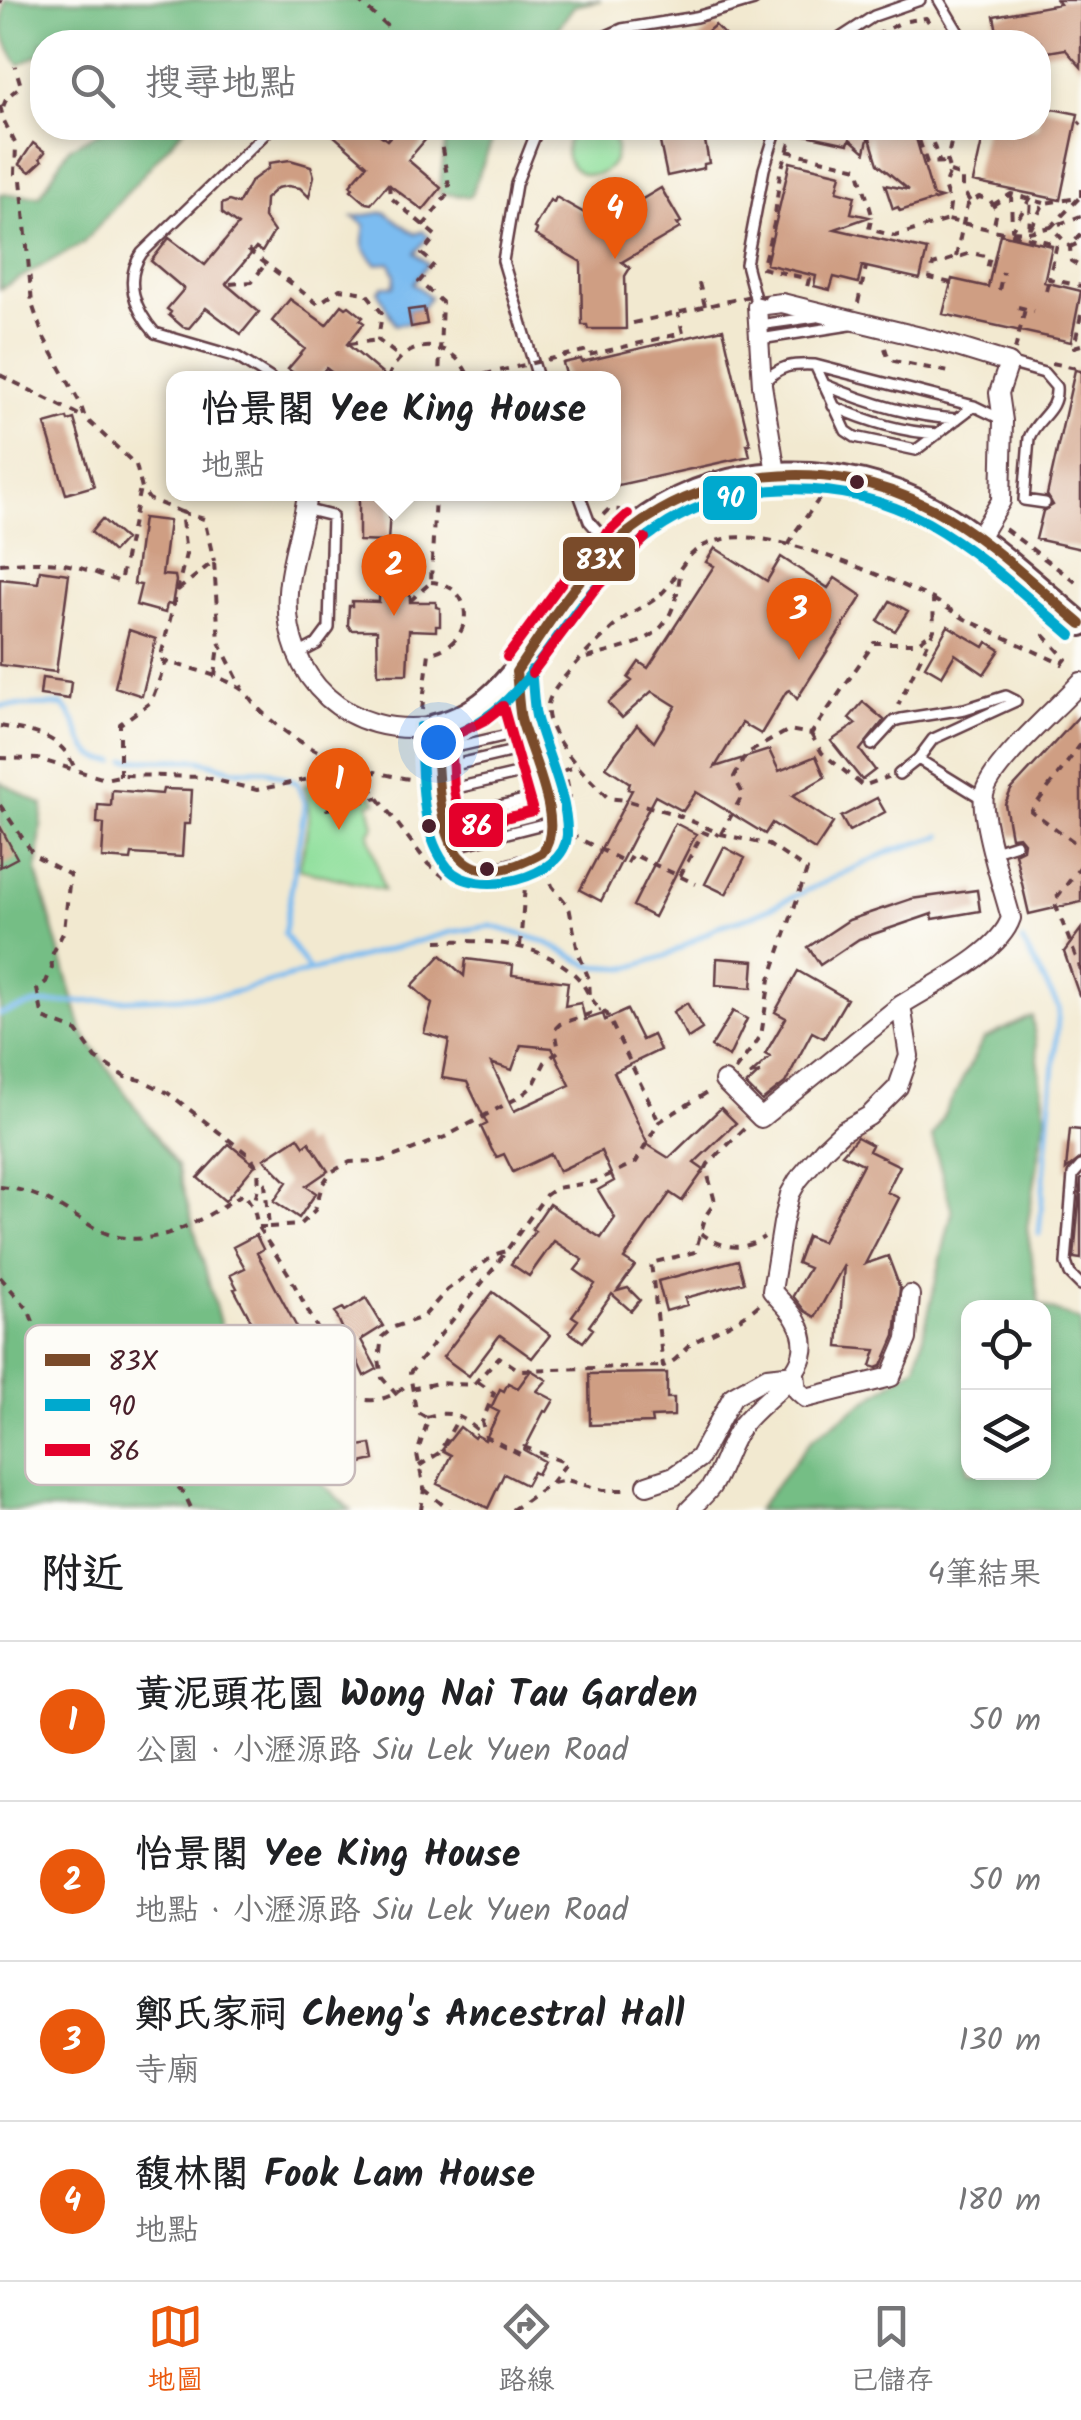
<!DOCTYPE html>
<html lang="zh-TW">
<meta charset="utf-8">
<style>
body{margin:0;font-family:Kalam,"LXGW WenKai TC",sans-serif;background:#f2f2f2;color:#202124}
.controls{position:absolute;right:30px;bottom:30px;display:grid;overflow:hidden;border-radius:20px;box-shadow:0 5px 15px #0003}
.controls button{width:90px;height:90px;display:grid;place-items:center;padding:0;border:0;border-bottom:2px solid #e0e0e0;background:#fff;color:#202124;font:50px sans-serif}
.you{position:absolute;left:438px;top:742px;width:35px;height:35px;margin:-25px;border:8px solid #fff;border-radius:50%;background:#1a73e8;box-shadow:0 0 0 15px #1a73e833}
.badge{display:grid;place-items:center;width:65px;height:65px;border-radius:50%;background:#ea580c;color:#fff;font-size:32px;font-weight:700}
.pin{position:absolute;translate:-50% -82px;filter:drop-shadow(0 2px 5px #0008)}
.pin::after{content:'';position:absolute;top:52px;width:35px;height:30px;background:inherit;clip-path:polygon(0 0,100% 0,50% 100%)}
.popup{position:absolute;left:166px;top:371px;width:455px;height:130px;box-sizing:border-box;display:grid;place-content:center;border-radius:20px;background:#fff;filter:drop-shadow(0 2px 8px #0005);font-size:32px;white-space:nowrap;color:#757577}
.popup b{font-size:38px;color:#202124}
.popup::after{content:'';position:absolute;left:50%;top:100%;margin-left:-20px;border:20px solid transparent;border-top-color:#fff}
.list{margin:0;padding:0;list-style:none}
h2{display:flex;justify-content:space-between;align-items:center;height:130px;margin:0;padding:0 40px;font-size:42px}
h2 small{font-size:32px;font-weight:400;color:#757577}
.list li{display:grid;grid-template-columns:65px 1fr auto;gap:30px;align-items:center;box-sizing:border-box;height:160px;padding:0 40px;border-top:2px solid #e0e0e0}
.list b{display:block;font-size:38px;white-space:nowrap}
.list p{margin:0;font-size:32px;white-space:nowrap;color:#757577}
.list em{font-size:32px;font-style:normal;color:#757577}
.icon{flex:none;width:55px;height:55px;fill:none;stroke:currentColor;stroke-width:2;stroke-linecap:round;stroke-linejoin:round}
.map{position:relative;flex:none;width:1081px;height:1510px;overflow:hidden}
.search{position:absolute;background:#fff;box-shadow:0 5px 15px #0003;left:30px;right:30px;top:30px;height:110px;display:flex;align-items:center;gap:25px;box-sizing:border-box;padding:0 35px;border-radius:40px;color:#757577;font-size:38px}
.sheet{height:770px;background:#fff}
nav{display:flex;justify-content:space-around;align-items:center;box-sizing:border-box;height:140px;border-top:2px solid #e0e0e0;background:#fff;font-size:28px;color:#757577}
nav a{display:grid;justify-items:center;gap:5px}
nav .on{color:#ea580c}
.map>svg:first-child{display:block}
</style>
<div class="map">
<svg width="1081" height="1510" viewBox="0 0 1081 1510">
<rect width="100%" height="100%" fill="#fdfcf7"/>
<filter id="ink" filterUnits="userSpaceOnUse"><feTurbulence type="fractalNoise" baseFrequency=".01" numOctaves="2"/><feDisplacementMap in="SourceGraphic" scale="20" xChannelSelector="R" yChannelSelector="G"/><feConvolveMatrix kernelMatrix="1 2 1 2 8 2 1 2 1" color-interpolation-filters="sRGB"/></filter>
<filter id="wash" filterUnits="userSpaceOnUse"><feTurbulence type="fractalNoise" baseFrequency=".0048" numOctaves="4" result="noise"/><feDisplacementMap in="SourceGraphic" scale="40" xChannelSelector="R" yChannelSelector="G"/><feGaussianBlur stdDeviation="2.25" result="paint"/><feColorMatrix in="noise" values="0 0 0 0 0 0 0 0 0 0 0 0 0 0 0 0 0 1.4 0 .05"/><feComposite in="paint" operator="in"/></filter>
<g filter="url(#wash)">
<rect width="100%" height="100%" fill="#f2e9d0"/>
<path fill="#92e09e" stroke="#6e8064" stroke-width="2.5" d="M566 150a25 25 0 1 1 50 0a25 25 0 1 1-50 0Z
M347,775L355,776L377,802L369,804L374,826L369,834L384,890L299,869C304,842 315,811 304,785Z"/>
<path fill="#75be85" stroke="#606e58" stroke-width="2.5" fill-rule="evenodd" d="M5,0H601L574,6L548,42H457V33L395,42H114L90,28L62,42H42V53L19,65C2,40 0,29 5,0Z
M107,128H184L83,243L0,289V194L40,196L69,148Z
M447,128H497L470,197L439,193Z
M0,782L43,805L37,872L83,1033L177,1166L232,1367L321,1483L351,1510H0Z
M1032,1016L1046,1116L1027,1228L1039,1305L1081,1321V1510H757L813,1438L916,1366L952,1212L932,1137L984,1039ZM968,1308H1044V1472H968Z"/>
<path fill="#7cbcf0" stroke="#636e8e" stroke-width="2.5" d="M385,212L415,234L423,231L429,236L415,253L428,264L413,283L430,297L422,308L408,310L410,322L395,325L378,291L383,286H394L395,275L390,263L376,264C359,244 362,248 365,225L353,217Z"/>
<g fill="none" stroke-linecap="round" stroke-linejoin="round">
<path stroke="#7cbcf0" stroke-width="5" d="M0,706L62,705C86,726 75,761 115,761
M126,760H199L233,770H266L297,783L305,804L284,934L310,971
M1022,941L1059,1008L1039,1234
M0,1014L35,1004L224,995L451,932L491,926L543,941L591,966L629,968L668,955L719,926L752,916L891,851L942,836"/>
</g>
<g id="blocks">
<path fill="#cf9e83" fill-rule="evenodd" d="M1057,0H1081V67L1065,49L1042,53L1040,42H1002L1000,32H997L994,16L1060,4Z
M715,25L731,42H695Z
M1038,106L1078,114L1060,200L973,182L985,128H1038Z
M341,128H371L387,140L398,128H428L422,136L426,139L408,160L441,188L423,210L388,184L371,204L366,203L351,190L353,188L350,185L367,165L334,136Z
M657,128L703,130L709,163L704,164V168L667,176Z
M803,128H913L933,196L941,198L900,211L898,207L893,209L885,185L909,190L878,164L869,135L865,152L850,139L848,144L802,134Z
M33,143L45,152L40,158L42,161L30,172L19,164Z
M290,160L311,166L314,176L309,197L300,188L288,186L277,188L265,199L264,218L274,232L262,252L256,248L226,284L259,312L241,334L206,308L189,328L183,327L169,315L171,312L167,309L184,289L151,261L169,238L205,265L238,225L222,213V204L229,201L238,204L251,181L269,168V163Z
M790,162L841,174L837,191L855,196L851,213L869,217L835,229L927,250L920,279L862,266L858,283L834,277L830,290L814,286L816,276L766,264Z
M661,188L681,222L677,224L680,228L622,262L630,268L625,276L626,329H588L587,325H582L581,262L535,235L537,230L534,228L550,200L554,202L556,197L602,223Z
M1000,234L1052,246L1044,282L1081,291L1071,342L943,314L952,279L988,287Z
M290,299L326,325L342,305L346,308L349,306L363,317L360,320L364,323L347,344L387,378H339L326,368L318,378H287L292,372L288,369L305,349L272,321Z
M424,308L427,324L411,327L408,310Z
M723,329L750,444H747L750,456L614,486V378H567L563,363L581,359L582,362Z
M1075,370L1081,371V549L1036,539L1043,511L1053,505L1047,495Z
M67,418L68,421L74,419L94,486L66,494L45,424Z
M359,494H391L388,542L359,541Z
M143,518L169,521L162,575L175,576L176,581L172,605L167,604L165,613L136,605L141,585L134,584Z
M102,519L125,539L113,552L91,532Z
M715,548L767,581L781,557L828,588L835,578L862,596L797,699L790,690L786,692L761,734L742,723L715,767L769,750L779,771L816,756L825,777L792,796L833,823L815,850L772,823L765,834L696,792L683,811L655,796L601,901L580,890L632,790L628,789L630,783L606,767L637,725L654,742L676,706L652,691L622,718L608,703L632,681L628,678L639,662L648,668L714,566L706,562Z
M380,558H409L410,602H436V607L440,608V626H436V631L409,630L407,674H378L377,630H351L348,625L349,606H352V601L379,602Z
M40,570L69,574L56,672L0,665V579L38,583Z
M890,601L908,611L895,631L878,621Z
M948,626L984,647L987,642L1000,650L984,674L955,654L942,676L925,666Z
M129,630L156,639L142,696L115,687Z
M42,678L71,682L69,699L40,695Z
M863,702L884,720L860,750L875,770L862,780L831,741L856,724L849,718Z
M1081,714V902L1029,914L1015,853L1023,849L1024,842L1019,836L1011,837L1005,804L1011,790Z
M163,789L192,790L190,824H184L182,857L132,854L131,860L102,858L104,824L97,823L98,805L111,806L112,790L162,794Z
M877,798L885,812L849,831L841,817Z
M675,823L696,834L654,917L633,906Z
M0,826L17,858L0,867Z
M724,847L745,858L726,894L705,884Z
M977,890L980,911L933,919L932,914L859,939L820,965L808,947L849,920L911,899Z
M1081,929V994L1079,995L1064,952Z
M441,955L464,976L466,959L513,965L512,975L568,982L565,1006L581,1003L585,1020L603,1014L605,1020L627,1010L642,1040L653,1035L660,1050L614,1072L648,1145L669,1158L721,1108L736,1123L694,1163L704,1170L682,1201L670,1193L624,1259L635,1266L617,1291L628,1288L640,1300L631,1311L612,1294L589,1326L593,1329L583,1342L569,1332L578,1320L572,1316L595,1284L575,1270L583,1260L554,1241L529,1276L511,1264L535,1231L532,1229L549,1204L601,1238L615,1218L598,1190L614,1181L601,1151L559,1171L551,1154L513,1172L504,1154L497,1157L492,1150L481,1127L487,1124L467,1082L442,1078L449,1040L424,1033L432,1004L412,986ZM521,1045L552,1048L570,1085L514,1111L491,1063L512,1070Z
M717,958L754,961L752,988L716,985Z
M798,971L847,999L824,1038L812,1032L785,1083L762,1101L746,1085L760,1072L750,1075L770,1057L765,1054L786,1018L775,1012Z
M687,1003L702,1029L688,1038L673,1012Z
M733,1011L747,1019L729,1057L711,1047Z
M1070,1129L1081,1130V1158L1066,1170Z
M298,1137L304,1146L309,1142L328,1171L306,1186L316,1193L299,1218L274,1201L287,1182L264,1159Z
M857,1137L872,1145L869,1151L900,1166L887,1192L899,1198L865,1264L888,1256L900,1288L895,1336L882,1366L877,1368L871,1366L876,1350L838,1347L844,1265L815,1317L805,1311L793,1296L809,1268L797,1263L807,1236L822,1242L863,1164L842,1154Z
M229,1144L255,1165L225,1201L198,1178Z
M1081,1178V1259L1074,1258Z
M256,1235L263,1249L257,1253L302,1337L313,1332L330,1362L322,1366L343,1403L321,1415L297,1373L292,1376L277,1352L272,1355L264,1340L262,1341L234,1289L237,1288L230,1275L245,1268L233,1247Z
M738,1260L744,1282L685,1298L687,1305L666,1311L658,1281Z
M493,1292L550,1335L532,1358L500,1335L469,1376L443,1357Z
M366,1298L383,1326L361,1340L377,1369L364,1376L335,1312L343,1308L345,1311Z
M531,1370L547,1380L537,1391L554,1400L547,1412L544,1411L524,1450L544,1461L537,1474L533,1472L526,1485L504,1474L488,1508L437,1484L451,1455L442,1450L460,1427L474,1438L476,1435L485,1440L499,1412L491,1408L500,1389L504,1391L508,1383L518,1388Z
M667,1373V1398H674V1416L651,1417L652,1423L590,1425L589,1374Z
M371,1444L374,1460L352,1465V1447Z"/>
</g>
</g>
<g filter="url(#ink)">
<use href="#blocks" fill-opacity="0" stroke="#633d44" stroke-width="2.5"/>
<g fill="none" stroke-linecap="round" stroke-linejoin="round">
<g stroke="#633d44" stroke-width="14">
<path id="lane" d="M939,0L964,42
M593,42L622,29L696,17L754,0
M834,42L874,16L920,0
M538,128L516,184L503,261L538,378
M757,306L746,264L764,169L777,128
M759,325L816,317
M760,339L850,325
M1009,363L1044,373L1056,387C1058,412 1037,417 1029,438L1024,500L1045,503
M815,365L846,431L855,437L916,450L974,406
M270,378L237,357L155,333C135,310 123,280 142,253L271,128
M764,383C778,365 793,364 815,365L974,406L1003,420
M823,384C865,402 911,417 957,419
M833,406C866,421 902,432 938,434
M579,494L589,521L610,545
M298,654L317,644L329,628L332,516L304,509
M435,729C439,762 433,855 474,867C488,872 506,865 520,861C538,857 550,853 552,833L539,769L521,718L516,674
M872,745L894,721L901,719L965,709L1006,696L1016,701L933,739L918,759L983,799
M438,751L525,731
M437,769L531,747
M899,774L918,759
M439,792L539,769
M443,820L544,795
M452,847L551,822
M994,851L1016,844
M1081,1166L1073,1175L1066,1263L1070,1274L1081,1285"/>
</g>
<g stroke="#633d44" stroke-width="22">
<path id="street" d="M941,342L1009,363L999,393L1003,421L1001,501L978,539
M776,473L762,385L757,306L782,303L863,323
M307,494C303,527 290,559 288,592C282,680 350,740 435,726
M724,1081L761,1118L901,1005
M795,1374L797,1390L806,1398L891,1377L907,1339L910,1295
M647,1485L674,1476L699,1458L733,1396L767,1377L795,1374
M689,1510C696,1503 705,1495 711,1487C724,1467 727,1445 743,1424C766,1394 823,1368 797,1322C792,1311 780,1301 772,1291L783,1223L790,1194L798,1180L824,1149L843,1131L869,1116L898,1087L909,1056L901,1005C932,985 999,954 1011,918C1004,892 980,818 984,795C988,767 1060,706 1081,682"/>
</g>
<g stroke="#633d44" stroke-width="28">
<path id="secondary" d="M435,726C501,711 525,652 563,604C588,572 614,541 648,517C729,460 845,461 931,508C986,538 1033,584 1081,624"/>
</g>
<path stroke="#633d44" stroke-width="4" stroke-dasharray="8 8" stroke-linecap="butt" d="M357,0L394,32L435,37L436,42
M0,4L1,0
M907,21L926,18L942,42
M862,42L898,24
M0,106L4,121L16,145L15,174L21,180L22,190L32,304L43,336L80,403L85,418L136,465L142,489L149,499L181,512L186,554L160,660C187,668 217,673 241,689C249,695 254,705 262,712C306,754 359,772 417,780C422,817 422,855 452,881L488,884
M3,107L7,97L21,86L15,66
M1079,124L1081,122
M795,128L780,173L774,224L762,268L809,279L806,291
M926,128L918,137L927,163L946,162
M928,128L939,161
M954,128L947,162L950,172L944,186L950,205L948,220L1057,244L1049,279L1081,286
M787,151L858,168L872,215L869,229L895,236L948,220
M950,172L962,176V189L971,203
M389,184L390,197L436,236L422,254L434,264L419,282L442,302L439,378
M1081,189V203
M1011,194L1012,229L1031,197L1029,232L1044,203L1079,198L1051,227L1081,216
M993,205L1011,194L1044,203
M423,226L450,191L438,128
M1012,231L1029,232L1051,227L1070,247L1071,261L1081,267
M1081,234L1070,247L1081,242
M248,250L318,304L340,289L366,293L382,313L378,340L400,357
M956,257L967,205L979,197L990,200L997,211L993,229
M699,283L705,306
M951,283L930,278L933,265L971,253L990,257L987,269
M230,284L252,282L266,263
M999,290L1003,272
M1046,291L1049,279
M858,303L866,267
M1018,307L1034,311
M1081,315L1074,347L1081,345
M349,344L378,340
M885,348L889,360L954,373
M1015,350L1025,309
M1052,363L1081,369
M0,375L85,418
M388,378C403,336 454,337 469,378
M181,512L204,519L214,561
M603,515L609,509L620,510
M1005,529L1081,586
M789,545L793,535L822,495
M0,564C56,559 68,562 120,582L140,488
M178,590L214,561L219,642L242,688
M933,599L965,619L1062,664L1066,659L1044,635L1049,628
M410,601L431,582L435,494
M587,658C643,642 673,641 680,574
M215,676L219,646
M422,710L429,653C475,646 478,585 431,582
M0,726C33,732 63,734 75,770
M811,734L822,753L863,786L888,777
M1081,744L1031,811L1081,847
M0,758L38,759L105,779L124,775L203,777L257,790L356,769L428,864L444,877
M557,763L571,833L563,850
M120,776V724L151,702L166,662
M321,777L327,809L378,798
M564,799L570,797L565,770L579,766
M0,805L34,855L70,875L64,931L51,957L52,967L46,982L37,989L43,1018L77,1031L96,1058L125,1077L141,1080L168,1093L250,1156C262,1171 259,1183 255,1201L251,1203
M570,834L627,863L632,854L696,884
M721,834L743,794L734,777L746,754L789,730L811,734L874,643H917L932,632
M1081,866L1054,901L1081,970
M546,868L552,886L569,907L578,952L589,979L590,998
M680,876L703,832L715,837L718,833
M437,941C482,940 537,941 573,973C589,987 586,1000 607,1014L659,1122
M520,946L526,875
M735,1070L761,1036L770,979L807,870L769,845L721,834L675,814L625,800L608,798C588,777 543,736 548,704C551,685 606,632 623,619C635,609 650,605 661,594C674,582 681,563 694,552C703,544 718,540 729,538C779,531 886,577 933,599L934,630L898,705
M744,1129L708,1164L706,1168L715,1202L706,1215L695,1252L651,1263L663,1366C678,1362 683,1348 696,1341C720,1328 741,1322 762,1302
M0,1187C38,1190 61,1208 93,1227C145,1258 200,1221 244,1193L254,1209L258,1227L288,1273L353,1396C372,1406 394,1397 409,1383
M258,1227H269L265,1183L260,1175
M269,1227L299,1225L315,1210L322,1185L331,1172L350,1162L382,1161L445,1137L521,1096L533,1086L545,1062L559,1051L555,1029L560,1024L601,1010
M701,1233C722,1249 743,1252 764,1237
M0,1277L28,1309L39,1337L41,1358L50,1375L111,1412L134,1456L173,1482L184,1493L192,1510
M478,1382L494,1393L482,1422L486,1437L520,1454L524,1447L567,1463L551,1483L512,1510
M411,1389L438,1383L473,1385L499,1357L519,1370L663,1366
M397,1395L382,1378L379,1359L382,1337L394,1327L423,1317L447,1290L496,1254L506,1251
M426,1417C453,1409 462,1416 483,1435
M419,1466L439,1453L459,1417
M553,1483L567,1480L603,1490H631
M424,1489L449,1510
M421,1510L424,1489L417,1454L427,1423L426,1417L416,1411L410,1373L494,1268L546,1195L556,1188L594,1182L636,1162L659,1122L708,1092"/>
<use href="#lane" stroke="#fff" stroke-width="9"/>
<use href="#street" stroke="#fff" stroke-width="18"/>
<use href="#secondary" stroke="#fff" stroke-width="22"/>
<g stroke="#633d44" stroke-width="22" stroke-linecap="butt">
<path id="street-bridge" d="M863,323L941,342"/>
</g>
<path stroke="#633d44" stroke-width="4" stroke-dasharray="8 8" stroke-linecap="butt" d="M633,323L755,295L772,299
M469,378L584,351L585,356L683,333L678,313"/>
<use href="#street-bridge" stroke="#fff" stroke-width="18"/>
<g stroke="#fdfcf7" stroke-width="18">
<path id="bus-1" d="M435,726C440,796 433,914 542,853C567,825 529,751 521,719C518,704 518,687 516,672C545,629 574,581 613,545C700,466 828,454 931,508C987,537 1033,584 1081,624"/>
</g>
<g stroke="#fdfcf7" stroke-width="18">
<path id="bus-2" d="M420,727C423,772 418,831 448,868C474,899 565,879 567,835C568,796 546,753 536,716C533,702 533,685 531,670
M440,740C514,716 538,659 584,601C605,576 627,550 654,532C733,476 844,477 928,523C981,553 1025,596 1071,635"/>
</g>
<g stroke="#fdfcf7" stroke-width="18">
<path id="bus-3" d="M507,657L579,559L628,514
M532,673L594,590L645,538
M503,706L533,811L462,829L454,790L451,737L485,720Z"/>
</g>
<use href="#bus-1" stroke="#7a4b2a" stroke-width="10"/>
<use href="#bus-2" stroke="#00a9ce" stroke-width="10"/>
<use href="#bus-3" stroke="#e4002b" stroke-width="10"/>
</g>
</g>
<g fill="#4a1f2b" stroke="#fdfcf7" stroke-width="4">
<circle cx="857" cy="482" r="9"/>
<circle cx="429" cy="826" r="9"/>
<circle cx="487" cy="869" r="9"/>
</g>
<rect x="25" y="1325" width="330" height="160" rx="15" fill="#fdfcf7" stroke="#c7baba" stroke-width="2.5"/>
<rect x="45" y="1354" width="45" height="12" fill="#7a4b2a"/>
<rect x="45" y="1399" width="45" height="12" fill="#00a9ce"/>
<rect x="45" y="1444" width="45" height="12" fill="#e4002b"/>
<g font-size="28" fill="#4a1f2b">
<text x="108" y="1370">83X</text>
<text x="108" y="1415">90</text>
<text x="108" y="1460">86</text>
</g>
<g stroke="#fdfcf7" stroke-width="4">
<rect x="701" y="474" width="58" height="48" rx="10" fill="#00a9ce"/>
<rect x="561" y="535" width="76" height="48" rx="10" fill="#7a4b2a"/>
<rect x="447" y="801" width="58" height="48" rx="10" fill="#e4002b"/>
</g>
<g font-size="28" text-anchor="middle" font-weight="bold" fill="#fff">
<text x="730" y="507">90</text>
<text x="599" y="569">83X</text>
<text x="476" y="835">86</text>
</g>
</svg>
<div class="controls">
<button><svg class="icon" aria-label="locate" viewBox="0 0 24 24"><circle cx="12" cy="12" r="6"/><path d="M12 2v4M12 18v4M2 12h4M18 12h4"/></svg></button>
<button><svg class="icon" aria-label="layers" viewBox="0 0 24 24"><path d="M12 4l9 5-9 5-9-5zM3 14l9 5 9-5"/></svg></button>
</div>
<div class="you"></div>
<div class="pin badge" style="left:339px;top:830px">1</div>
<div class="pin badge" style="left:394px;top:616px">2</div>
<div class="popup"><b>怡景閣 Yee King House</b>地點</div>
<div class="pin badge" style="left:799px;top:660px">3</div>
<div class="pin badge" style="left:615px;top:259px">4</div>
<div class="search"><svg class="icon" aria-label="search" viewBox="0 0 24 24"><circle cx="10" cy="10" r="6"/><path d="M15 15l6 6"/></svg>搜尋地點</div>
</div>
<section class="sheet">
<h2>附近<small>4筆結果</small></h2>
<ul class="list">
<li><span class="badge">1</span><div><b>黃泥頭花園 Wong Nai Tau Garden</b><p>公園 · 小瀝源路 Siu Lek Yuen Road</p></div><em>50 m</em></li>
<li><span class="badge">2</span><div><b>怡景閣 Yee King House</b><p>地點 · 小瀝源路 Siu Lek Yuen Road</p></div><em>50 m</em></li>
<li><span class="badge">3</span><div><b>鄭氏家祠 Cheng's Ancestral Hall</b><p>寺廟</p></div><em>130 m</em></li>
<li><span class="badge">4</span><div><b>馥林閣 Fook Lam House</b><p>地點</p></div><em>180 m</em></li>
</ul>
</section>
<nav>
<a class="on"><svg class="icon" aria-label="map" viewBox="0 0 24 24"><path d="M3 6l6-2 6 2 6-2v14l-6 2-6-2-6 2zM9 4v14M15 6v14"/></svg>地圖</a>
<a><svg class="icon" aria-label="directions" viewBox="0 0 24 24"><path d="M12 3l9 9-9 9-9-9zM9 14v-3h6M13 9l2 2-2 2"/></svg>路線</a>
<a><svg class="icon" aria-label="saved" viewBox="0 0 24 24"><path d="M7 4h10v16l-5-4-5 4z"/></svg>已儲存</a>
</nav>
